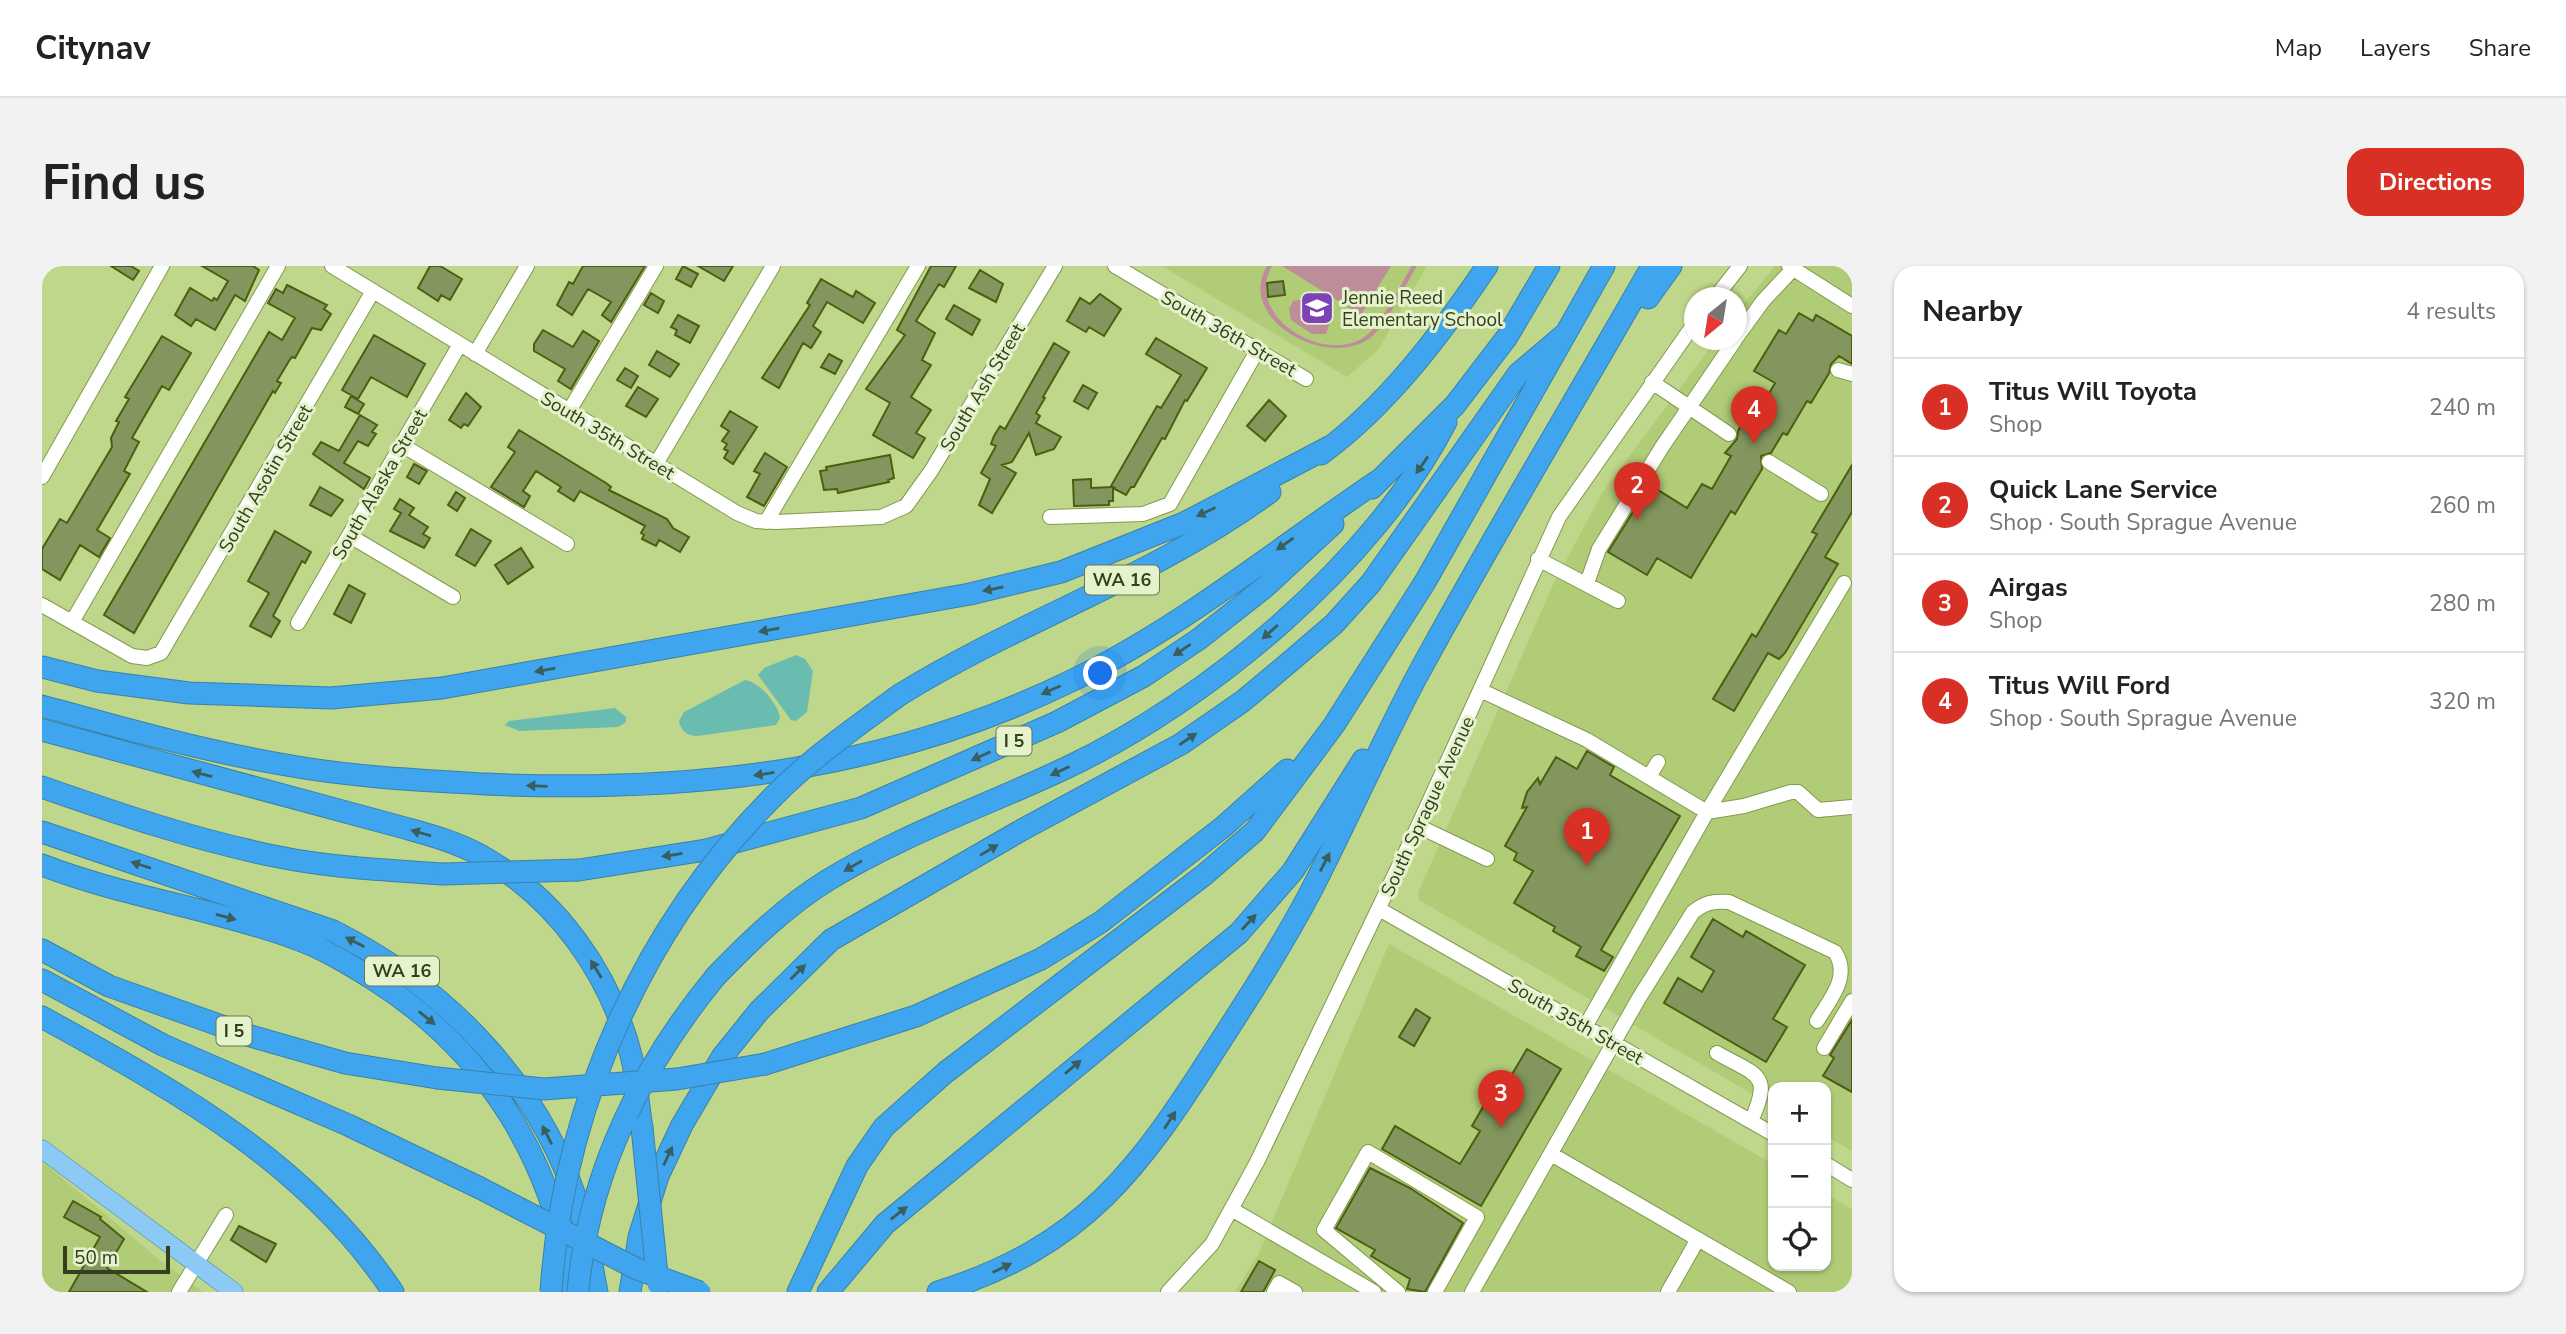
<!DOCTYPE html>
<meta charset="utf-8">
<style>
body{margin:0;font-family:"Nunito Sans",sans-serif;background:#f2f2f2;color:#222}
.controls{position:absolute;right:21px;bottom:21px;display:grid;overflow:hidden;border-radius:14px;box-shadow:0 2px 5px #0004}
.controls button{width:63px;height:63px;display:grid;place-items:center;padding:0;border:0;border-bottom:2px solid #e0e0e0;background:#fff;color:#222;font:35px sans-serif}
.compass{position:absolute;left:1642px;top:21px;width:63px;height:63px;border-radius:50%;background:#fff;box-shadow:0 2px 5px #0004;rotate:210deg}
.scale{position:absolute;left:21px;bottom:18px;width:107px;box-sizing:border-box;padding-left:7px;border:4px solid #353f1f;border-top:0;font-size:19px;line-height:24px;white-space:nowrap;color:#353f1f;-webkit-text-stroke:5px #e5f3cc;paint-order:stroke}
.you{position:absolute;left:1059px;top:408px;width:24px;height:24px;margin:-18px;border:5px solid #fff;border-radius:50%;background:#1a73e8;box-shadow:0 0 0 10px #1a73e833}
.badge{display:grid;place-items:center;width:46px;height:46px;border-radius:50%;background:#d93025;color:#fff;font-size:23px;font-weight:700}
.pin{position:absolute;translate:-50% -58px;filter:drop-shadow(0 2px 4px #0008)}
.pin::after{content:'';position:absolute;top:37px;width:24px;height:21px;background:inherit;clip-path:polygon(0 0,100% 0,50% 100%)}
.list{margin:0;padding:0;list-style:none}
h2{display:flex;justify-content:space-between;align-items:center;height:91px;margin:0;padding:0 28px;font-size:30px}
h2 small{font-size:23px;font-weight:400;color:#767676}
.list li{display:grid;grid-template-columns:46px 1fr auto;gap:21px;align-items:center;box-sizing:border-box;height:98px;padding:0 28px;border-top:2px solid #e0e0e0}
.list b{display:block;font-size:26px;white-space:nowrap}
.list p{margin:0;font-size:23px;white-space:nowrap;color:#767676}
.list em{font-size:23px;font-style:normal;color:#767676}
.icon{flex:none;width:38px;height:38px;fill:none;stroke:currentColor;stroke-width:2;stroke-linecap:round;stroke-linejoin:round}
.map{position:relative;flex:none;width:1810px;height:1026px;overflow:hidden;border-radius:21px}
header{display:flex;align-items:center;gap:42px;box-sizing:border-box;height:98px;padding:0 35px;background:#fff;border-bottom:2px solid #e0e0e0}
header strong{font-size:33px}
nav{display:flex;gap:38px;margin-inline-start:auto;font-size:24px}
.intro{display:flex;align-items:center;justify-content:space-between;box-sizing:border-box;height:168px;padding:0 42px}
h1{margin:0;font-size:49px}
.button{padding:18px 32px;border-radius:21px;background:#d93025;color:#fff;font-size:24px;font-weight:700}
main{display:flex;gap:42px;padding:0 42px}
aside{flex:1;background:#fff;border-radius:21px;box-shadow:0 2px 5px #0004}
.map>svg:first-child{display:block}
</style>
<header>
<strong>Citynav</strong>
<nav><a>Map</a><a>Layers</a><a>Share</a></nav>
</header>
<div class="intro"><h1>Find us</h1><a class="button">Directions</a></div>
<main>
<div class="map">
<svg width="1810" height="1026" viewBox="0 0 1810 1026">
<rect width="100%" height="100%" fill="#bed78a"/>
<path fill="#b0cc77" d="M1120,0H1385L1336,84L1305,111Z
M1733,0H1810V885L1784,870V821H1731V840L1377,634L1376,627L1510,321L1560,227L1674,74H1694L1695,46Z
M1347,678L1731,898V1000H1784V928L1810,943V1026H1193L1217,987Z
M0,895L119,995L161,1026H0Z"/>
<path fill="#bd8e99" d="M1225,0H1230C1202,49 1279,98 1321,72C1339,60 1358,19 1370,0H1375C1363,19 1345,60 1328,72C1285,104 1193,53 1225,0Z
M1240,0H1349L1319,49Z
M1264,33L1279,41L1287,59L1284,68H1270L1249,54L1247,43L1251,35Z"/>
<path fill="#6bbcb0" d="M754,389L763,393L771,405L765,446L754,455L749,454L716,409L722,402Z
M703,414C718,416 736,438 738,452L734,459L655,470C645,470 639,465 637,455L642,446Z
M573,442L584,451V456L576,461L477,465L463,459L467,455Z"/>
<path fill="#83965d" stroke="#4b5f0e" stroke-width="2" d="M69,0H89L97,5L91,14Z
M160,0H211L217,4L203,35L193,29L173,64L154,53L149,60L133,49L148,22L170,35L172,32L175,34L186,15Z
M388,0H398L420,13L408,34L399,29L396,35L376,22Z
M541,0H603L569,56L560,49L569,36L546,23L530,49L515,39L527,16L531,18Z
M641,0L656,8L649,21L634,13Z
M656,0H691L682,15Z
M889,0H914L902,21L897,18L874,55L893,67L880,94L889,99L869,131L889,144L874,167L883,172L871,192L831,169L848,137L824,123L863,69L855,64Z
M938,4L961,18L954,36L927,22Z
M779,13L811,31L814,25L833,37L821,57L785,36L771,60L779,66L769,82L761,77L737,122L720,112L768,39L765,37Z
M1241,15L1243,29L1226,31L1225,17Z
M245,19L285,39L282,43L289,48L279,64L270,62L253,92L250,91L247,95L235,115L239,117L233,127L231,125L92,367L62,349L227,66L240,74L251,55L253,52L226,37L234,23L241,27Z
M609,27L622,35L616,47L602,39Z
M1058,28L1079,43L1062,70L1047,61L1044,66L1025,55L1038,32L1048,38Z
M912,39L938,54L930,69L904,53Z
M1757,47L1771,55L1774,49L1810,70V98L1797,90L1789,98L1787,107L1769,137L1765,135L1745,169L1741,167L1729,187L1719,190L1720,203L1693,248L1689,245L1649,312L1615,292L1605,309L1566,286L1608,219L1645,242L1660,218L1670,223L1689,190L1683,187L1695,173L1696,165L1711,139L1718,143L1733,117L1712,105L1737,64L1744,68Z
M636,49L657,60L648,77L633,69L635,64L629,61Z
M501,64L531,81L541,65L557,75L529,123L516,115L523,103L492,85V78Z
M332,69L383,98L365,131L329,111L316,133L300,124Z
M120,70L149,87L127,124L120,120L90,172L97,176L82,205L88,208L55,264L68,272L57,291L38,279L18,314L0,303V283L18,253L25,257L70,181L69,172L77,156L74,155L87,133L83,131Z
M1114,72L1165,102L1145,135L1143,134L1123,173L1120,172L1092,221H1089L1084,229L1071,222V235H1067V239L1032,240L1031,214L1049,213V222L1071,221L1069,220L1115,140L1119,142L1139,109L1104,88Z
M1012,77L1027,86L1001,131L1003,132L994,147L998,150L994,157L1019,171L1012,183L994,189L987,167L970,196L960,199L974,207L950,247L937,239L948,213L939,207L954,180L949,178L952,170L958,160L963,163Z
M615,85L637,98L628,111L607,99Z
M787,88L800,95L793,108L779,101Z
M583,102L596,110L589,122L575,114Z
M1041,119L1055,127L1046,143L1032,135Z
M596,121L616,133L604,151L584,140Z
M424,127L439,141L426,160L422,158L419,162L407,154Z
M309,130L322,138L316,148L303,141Z
M1227,134L1244,150L1223,175L1205,160Z
M688,145L715,161L691,198L682,192L686,185L682,183L685,178L680,175L687,165L679,160Z
M318,149L335,159L330,166L334,168L326,180L316,175L302,197L328,212L322,223L271,188L279,176L297,185Z
M477,164L564,217L569,221L567,224L625,253L631,262L647,271L638,286L617,274L614,280L600,273L602,269L599,267L603,260L538,225L532,235L516,225L519,221L494,205L481,225L488,230L482,241L449,221L473,186L466,181Z
M723,187L745,201L722,240L705,231L718,208L712,205Z
M848,189L852,212L846,214L847,216L796,227L795,223L782,224L778,205L785,204L784,201Z
M372,198L385,205L377,218L365,211Z
M1810,199V246L1783,291L1796,298L1743,387L1737,393L1726,387L1692,445L1671,433L1710,368L1714,371L1775,268L1770,266Z
M278,221L301,234L289,250L268,239Z
M414,226L423,232L415,245L406,239Z
M358,233L372,242L367,249L386,261L381,268L388,272L382,282L348,265L359,247L352,243Z
M429,263L449,275L433,300L414,289Z
M233,265L269,286L263,297L260,295L231,350L238,355L229,371L208,360L227,327L206,315Z
M479,282L491,301L466,318L453,299Z
M307,319L323,328L309,357L292,348Z
M1545,485L1572,501L1568,509L1638,550L1559,684L1571,691L1562,705L1534,690L1539,681L1511,665L1513,661L1472,637L1491,605L1472,594L1475,587L1463,580L1485,541L1480,542L1485,526L1496,512L1498,518L1514,491L1535,503Z
M1671,653L1701,671L1704,665L1763,699L1731,753L1745,761L1724,796L1622,737L1636,712L1660,726L1672,705L1649,691Z
M1374,743L1388,752L1372,780L1357,771Z
M1810,754V826L1781,810L1792,792L1788,789Z
M1485,783L1519,803L1439,940L1340,883L1353,860L1418,898L1438,865L1430,860L1461,806L1469,810Z
M1328,902L1368,922L1421,957L1383,1026L1365,1023L1368,1013L1329,990L1333,984L1294,962Z
M31,935L59,951L58,953L82,973L65,1002L105,1026H27L58,971L22,951Z
M197,960L234,978L224,996L189,974Z
M1217,995L1233,1004L1221,1026H1199Z"/>
<g fill="none" stroke-linecap="round" stroke-linejoin="round">
<g stroke="#829a4f" stroke-width="16">
<path id="minor" d="M290,0L695,247L714,255L734,256L839,251L864,240L889,205L1013,0
M1073,0L1264,113
M1747,0L1810,40
M1673,32L1698,0
M1694,72L1721,35L1750,4
M433,88L485,0
M1796,104L1810,108
M1610,116L1687,168
M527,145L614,0
M360,179L525,278
M1727,196L1779,228
M614,198L731,0
M0,211L120,0
M1008,251L1101,248L1128,238L1215,85
M724,256L876,0
M308,270L411,331
M1496,293L1576,335
M1545,317L1557,283L1620,181L1693,74
M0,339L90,390L105,392L119,387L331,25
M30,356L236,0
M256,357L418,78
M1438,424L1545,474L1665,546L1543,761
M1607,511L1616,496
M1665,546L1802,317
M1665,546L1702,540L1749,526H1756L1776,544L1810,541
M1376,560L1445,593
M1337,643L1731,868
M1782,782L1810,735
M1675,787C1715,810 1731,807 1709,855
M1509,888L1747,1026
M1784,898L1810,914
M1191,944L1332,1026
M137,1026L184,949
M1126,1026L1170,978L1215,896L1376,560L1517,251L1652,58
M1232,1026L1237,1017L1253,1026
M1356,1026L1282,964L1326,886L1435,951L1393,1026
M1430,1026L1597,732L1651,646C1664,636 1672,635 1687,636L1793,686C1809,711 1788,733 1775,755
M1626,1026L1656,973"/>
</g>
<g stroke="#3c81a6" stroke-width="19">
<path id="major" d="M0,883L192,1026"/>
</g>
<g stroke="#3c81a6" stroke-width="23">
<path id="highway" d="M1606,32L1629,0
M1279,188C1346,139 1399,68 1445,0
M1330,222L1413,139L1465,71L1507,0
M0,401L55,415L147,427L289,432L400,422L928,328L1019,306L1142,257L1289,180
M859,428C979,354 1114,310 1228,226
M0,440C80,462 161,485 244,499C310,511 376,514 443,518C647,527 843,506 1029,415C1141,361 1237,281 1340,212
M0,464L363,562C388,569 414,576 438,589C515,632 569,708 590,793C595,815 596,839 600,862
M0,521C77,548 156,575 237,591C291,602 347,604 402,608
M0,566L291,665C407,723 504,824 540,952C547,976 550,1002 555,1026
M0,599C80,630 168,642 249,671C279,681 307,698 334,715C446,787 511,894 531,1026
M537,604L664,584L819,542L1015,456L1102,410L1157,373L1223,321L1291,258
M0,684L67,720L205,769L303,797L395,812
M674,710C708,675 744,640 786,614C861,568 946,539 1026,501C1167,434 1332,296 1404,156
M0,714L121,779L306,859L436,921
M0,751C132,824 265,896 351,1026
M723,798L874,750L999,693L1059,656L1181,561L1245,504
M588,1026L597,971L616,910L640,859L680,791L717,745L789,674L978,565L1139,478L1201,435L1250,394L1292,358L1329,317L1476,108L1523,68
M756,1026L815,900L842,861L904,806L1162,609L1213,565L1292,459L1383,316L1562,0
M786,1026L843,958L1197,667L1251,605L1321,494
M896,1026C1043,980 1097,903 1176,779C1209,728 1241,678 1269,625C1305,555 1337,482 1374,412C1449,273 1532,137 1610,0"/>
</g>
<use href="#minor" stroke="#fff" stroke-width="14"/>
<use href="#major" stroke="#8cc9f5" stroke-width="18"/>
<use href="#highway" stroke="#3fa5ee" stroke-width="21"/>
<g stroke="#3c81a6" stroke-width="23" stroke-linecap="butt">
<path id="highway-bridge" d="M402,608L537,604
M395,812L502,823L635,813L723,798
M600,862L616,1018
M436,921L595,1003L658,1026
M509,1026C521,836 605,652 742,520C778,486 819,457 859,428
M536,1026C546,908 599,801 674,710"/>
</g>
<use href="#highway-bridge" stroke="#3fa5ee" stroke-width="21"/>
</g>
<defs><path id="oneway-solid" d="M-6-.8H1V-3.2L6.5 0L1 3.2V.8H-6Z" transform="scale(1.75)"/></defs>
<g fill="#385e5d">
<use href="#oneway-solid" transform="translate(1380 199) rotate(125)"/>
<use href="#oneway-solid" transform="translate(1164 246) rotate(155)"/>
<use href="#oneway-solid" transform="translate(1243 278) rotate(145)"/>
<use href="#oneway-solid" transform="translate(951 323) rotate(168)"/>
<use href="#oneway-solid" transform="translate(727 364) rotate(170)"/>
<use href="#oneway-solid" transform="translate(1228 366) rotate(138)"/>
<use href="#oneway-solid" transform="translate(1140 384) rotate(146)"/>
<use href="#oneway-solid" transform="translate(503 404) rotate(170)"/>
<use href="#oneway-solid" transform="translate(1009 424) rotate(156)"/>
<use href="#oneway-solid" transform="translate(1146 473) rotate(-34)"/>
<use href="#oneway-solid" transform="translate(939 490) rotate(156)"/>
<use href="#oneway-solid" transform="translate(1018 505) rotate(155)"/>
<use href="#oneway-solid" transform="translate(160 508) rotate(-165)"/>
<use href="#oneway-solid" transform="translate(722 508) rotate(171)"/>
<use href="#oneway-solid" transform="translate(495 520) rotate(-178)"/>
<use href="#oneway-solid" transform="translate(379 567) rotate(-164)"/>
<use href="#oneway-solid" transform="translate(947 584) rotate(-31)"/>
<use href="#oneway-solid" transform="translate(630 589) rotate(171)"/>
<use href="#oneway-solid" transform="translate(1283 596) rotate(-63)"/>
<use href="#oneway-solid" transform="translate(99 599) rotate(-162)"/>
<use href="#oneway-solid" transform="translate(811 600) rotate(150)"/>
<use href="#oneway-solid" transform="translate(184 651) rotate(15)"/>
<use href="#oneway-solid" transform="translate(1207 656) rotate(-47)"/>
<use href="#oneway-solid" transform="translate(313 676) rotate(-153)"/>
<use href="#oneway-solid" transform="translate(554 703) rotate(-121)"/>
<use href="#oneway-solid" transform="translate(756 706) rotate(-44)"/>
<use href="#oneway-solid" transform="translate(385 752) rotate(39)"/>
<use href="#oneway-solid" transform="translate(1031 801) rotate(-40)"/>
<use href="#oneway-solid" transform="translate(1128 854) rotate(-57)"/>
<use href="#oneway-solid" transform="translate(505 869) rotate(-117)"/>
<use href="#oneway-solid" transform="translate(626 890) rotate(-65)"/>
<use href="#oneway-solid" transform="translate(857 947) rotate(-38)"/>
<use href="#oneway-solid" transform="translate(960 1002) rotate(-26)"/>
</g>
<defs>
<g id="school-square" transform="scale(1.75)"><rect x="-9" y="-9" width="18" height="18" rx="4" fill="#7d42b7" stroke="#e5f3cc"/><path d="M0-5L7-2L0 1L-7-2ZM-4 1L0 2.5L4 1V4Q0 6-4 4Z" fill="#fff"/></g>
</defs>
<g fill-rule="evenodd">
<use href="#school-square" x="1275" y="42"/>
</g>
<g text-anchor="middle" stroke-width="6" stroke-linejoin="round" paint-order="stroke">
<g fill="#e5f3cc" stroke="#6a7553" stroke-width="2">
<rect x="1043" y="299.5" width="74" height="29" rx="5"/>
<rect x="954.5" y="460.5" width="35" height="29" rx="5"/>
<rect x="323" y="690.5" width="74" height="29" rx="5"/>
<rect x="174.5" y="750.5" width="35" height="29" rx="5"/>
</g>
<g font-size="18" font-weight="bold" fill="#353f1f">
<text x="1080" y="320">WA 16</text>
<text x="972" y="481">I 5</text>
<text x="360" y="711">WA 16</text>
<text x="192" y="771">I 5</text>
</g>
<g font-size="19" fill="#353f1f" stroke="#e5f3cc" text-anchor="start">
<text x="1300" y="38">Jennie Reed<tspan x="1300" dy="22">Elementary School</tspan></text>
</g>
<g font-size="19" fill="#353f1f" stroke="#e5f3cc">
<text transform="translate(1187 67) rotate(30)" y="7">South 36th Street</text>
<text transform="translate(940 121) rotate(-59)" y="7">South Ash Street</text>
<text transform="translate(566 169) rotate(31)" y="7">South 35th Street</text>
<text transform="translate(223 212) rotate(-60)" y="7">South Asotin Street</text>
<text transform="translate(337 218) rotate(-60)" y="7">South Alaska Street</text>
<text transform="translate(1385 540) rotate(-65)" y="7">South Sprague Avenue</text>
<text transform="translate(1534 755) rotate(30)" y="7">South 35th Street</text>
</g>
</g>
</svg>
<div class="controls">
<button>+</button>
<button>−</button>
<button><svg class="icon" aria-label="locate" viewBox="0 0 24 24"><circle cx="12" cy="12" r="6"/><path d="M12 2v4M12 18v4M2 12h4M18 12h4"/></svg></button>
</div>
<svg class="compass" viewBox="-18 -18 36 36"><path d="M0-13l5 13h-10z" fill="#e53935"/><path d="M0 13l5-13h-10z" fill="#767676"/></svg>
<div class="scale">50 m</div>
<div class="you"></div>
<div class="pin badge" style="left:1545px;top:600px">1</div>
<div class="pin badge" style="left:1595px;top:254px">2</div>
<div class="pin badge" style="left:1459px;top:862px">3</div>
<div class="pin badge" style="left:1712px;top:178px">4</div>
</div>
<aside>
<h2>Nearby<small>4 results</small></h2>
<ul class="list">
<li><span class="badge">1</span><div><b>Titus Will Toyota</b><p>Shop</p></div><em>240 m</em></li>
<li><span class="badge">2</span><div><b>Quick Lane Service</b><p>Shop · South Sprague Avenue</p></div><em>260 m</em></li>
<li><span class="badge">3</span><div><b>Airgas</b><p>Shop</p></div><em>280 m</em></li>
<li><span class="badge">4</span><div><b>Titus Will Ford</b><p>Shop · South Sprague Avenue</p></div><em>320 m</em></li>
</ul>
</aside>
</main>
